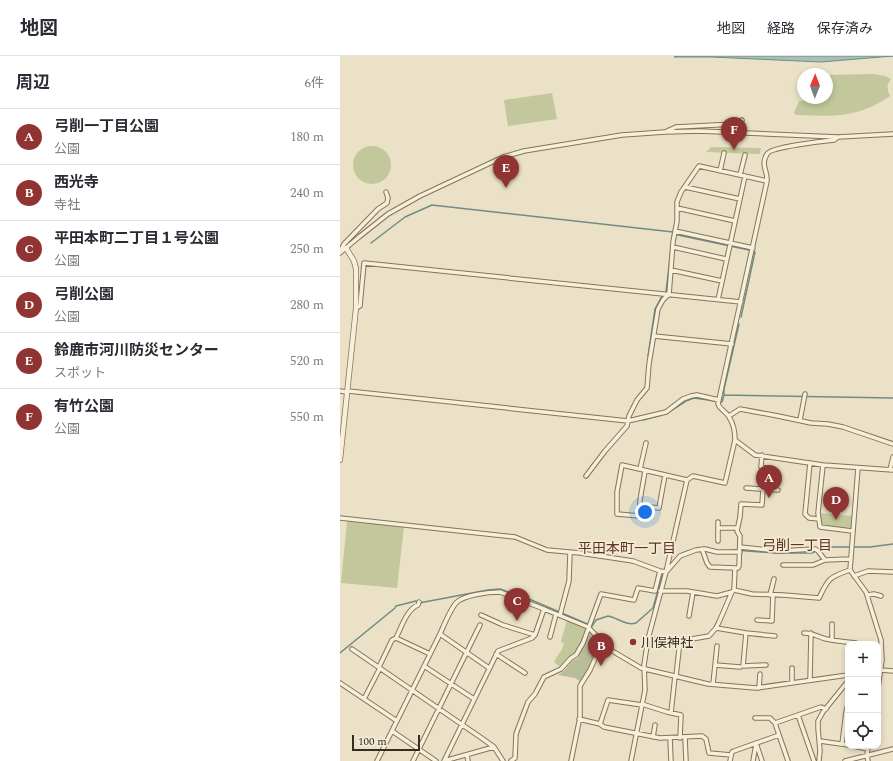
<!DOCTYPE html>
<html lang="ja">
<meta charset="utf-8">
<style>
body{margin:0;font-family:Spectral,"Noto Sans JP",serif;background:#f2f2f3;color:#2b2b33}
.controls{position:absolute;right:12px;bottom:12px;display:grid;overflow:hidden;border-radius:8px;box-shadow:0 2px 6px #0003}
.controls button{width:36px;height:36px;display:grid;place-items:center;padding:0;border:0;border-bottom:1px solid #e1e1e2;background:#fff;color:#2b2b33;font:20px sans-serif}
.compass{position:absolute;left:457px;top:12px;width:36px;height:36px;border-radius:50%;background:#fff;box-shadow:0 2px 6px #0003;rotate:1deg}
.scale{position:absolute;left:12px;bottom:10px;width:68px;box-sizing:border-box;padding-left:4px;border:2px solid #362c20;border-top:0;font-size:11px;line-height:14px;white-space:nowrap;color:#362c20;-webkit-text-stroke:3px #f3ebd6;paint-order:stroke}
.you{position:absolute;left:305px;top:456px;width:14px;height:14px;margin:-10px;border:3px solid #fff;border-radius:50%;background:#1a73e8;box-shadow:0 0 0 6px #1a73e833}
.badge{display:grid;place-items:center;width:26px;height:26px;border-radius:50%;background:#8f3432;color:#fff;font-size:13px;font-weight:700}
.pin{position:absolute;translate:-50% -33px;filter:drop-shadow(0 1px 2px #0008)}
.pin::after{content:'';position:absolute;top:21px;width:14px;height:12px;background:inherit;clip-path:polygon(0 0,100% 0,50% 100%)}
.list{margin:0;padding:0;list-style:none}
h2{display:flex;justify-content:space-between;align-items:center;height:52px;margin:0;padding:0 16px;font-size:17px}
h2 small{font-size:13px;font-weight:400;color:#7c7c81}
.list li{display:grid;grid-template-columns:26px 1fr auto;gap:12px;align-items:center;box-sizing:border-box;height:56px;padding:0 16px;border-top:1px solid #e1e1e2}
.list b{display:block;font-size:15px;white-space:nowrap}
.list p{margin:0;font-size:13px;white-space:nowrap;color:#7c7c81}
.list em{font-size:13px;font-style:normal;color:#7c7c81}
.icon{flex:none;width:22px;height:22px;fill:none;stroke:currentColor;stroke-width:2;stroke-linecap:round;stroke-linejoin:round}
.map{position:relative;flex:none;width:553px;height:705px;overflow:hidden}
header{display:flex;align-items:center;gap:24px;box-sizing:border-box;height:56px;padding:0 20px;background:#fff;border-bottom:1px solid #e1e1e2}
header strong{font-size:19px}
nav{display:flex;gap:22px;margin-inline-start:auto;font-size:14px}
main{display:flex}
aside{flex:1;background:#fff}
.map>svg:first-child{display:block}
</style>
<header>
<strong>地図</strong>
<nav><a>地図</a><a>経路</a><a>保存済み</a></nav>
</header>
<main>
<aside>
<h2>周辺<small>6件</small></h2>
<ul class="list">
<li><span class="badge">A</span><div><b>弓削一丁目公園</b><p>公園</p></div><em>180 m</em></li>
<li><span class="badge">B</span><div><b>西光寺</b><p>寺社</p></div><em>240 m</em></li>
<li><span class="badge">C</span><div><b>平田本町二丁目１号公園</b><p>公園</p></div><em>250 m</em></li>
<li><span class="badge">D</span><div><b>弓削公園</b><p>公園</p></div><em>280 m</em></li>
<li><span class="badge">E</span><div><b>鈴鹿市河川防災センター</b><p>スポット</p></div><em>520 m</em></li>
<li><span class="badge">F</span><div><b>有竹公園</b><p>公園</p></div><em>550 m</em></li>
</ul>
</aside>
<div class="map">
<svg width="553" height="705" viewBox="0 0 553 705">
<rect width="100%" height="100%" fill="#ebe1c7"/>
<path fill="#c2c89b" d="M533,18L545,20L551,23C546,29 547,33 550,40C516,63 494,60 456,59L454,57L459,45H463L464,42H487V19Z
M212,37L217,63L168,70L164,44Z
M13 109a19 19 0 1 1 38 0a19 19 0 1 1-38 0Z
M371,91L421,92L420,98L366,96Z
M480,457L513,460L511,472L508,473L484,470L481,468Z
M7,465L64,471L57,532L1,527Z
M227,564L245,571C247,588 232,601 221,612L214,606C217,599 222,596 224,588L221,585Z"/>
<path fill="#b8be9a" d="M250,576L260,587L249,613L241,626L235,622L218,619L225,614L232,605L238,602Z"/>
<path fill="#a7bfb9" stroke="#6f8d86" d="M339,0H553L481,6L371,1H334Z"/>
<g fill="none" stroke-linecap="round" stroke-linejoin="round">
<path stroke="#6f8d86" stroke-width="1.5" d="M338,179L409,194
M31,187L65,161L92,149L333,176L326,236
M401,261L415,196L414,195
M308,300L315,253L322,240
M384,339V333L399,268
M326,358L346,345L354,342L382,346L384,339L553,342
M303,364L322,359
M394,494L436,497H472L482,491H530L553,488
M342,497L351,494L363,492
M0,597L55,552L56,550L76,545L79,547L148,534L160,533L189,543L252,570L256,564L268,560C278,562 286,570 296,567L313,552L322,520
M237,600L242,592"/>
<g stroke="#85745d" stroke-width="5.5">
<path id="minor" d="M327,75L336,71L395,68L402,64
M380,115L384,97
M400,119L405,99
M345,131L400,143
M337,152L395,165
M335,175L413,192
M333,191L386,203
M0,196L4,188L38,153L47,147L48,142L46,136
M0,197L19,181L48,158L80,140L163,101L184,95L282,79L325,76L359,75L498,81L553,78
M331,214L382,225
M329,239L333,186L337,165V146L341,136L359,110L427,125
M378,244L405,120
M16,252L20,250L24,207L401,246
M314,280L392,288
M0,335L7,336
M8,335L288,365L326,356L343,343L351,340L357,339L379,344
M389,360L400,353L438,360L471,367L488,368L503,371L553,388
M460,364L465,338
M395,384L415,399L483,409L553,414
M422,399L421,411L426,412
M470,407L465,458L469,462L479,463
M483,409L478,457L480,471L512,475
M518,412L510,514L526,536L541,584L542,604L538,632
M300,413L306,387
M550,414L553,401
M305,415L300,444V460L277,458V436L282,409L347,424
M246,420L265,395L287,370L289,360L297,344L307,332L309,308L318,253L323,244L328,239
M406,432L438,434
M300,450L319,452L325,419
M0,462L175,481L207,494L240,497L293,505L320,515L326,516
M378,472H397
M378,485V466
M400,491L438,495L475,493L478,495L485,504L510,503
M362,493L367,507L370,511L395,512
M443,509H473L485,504
M327,515L340,500L356,494L365,493L377,496H400
M514,520L528,515L553,516
M394,534L395,512H398L399,510L400,480L397,475L400,461L401,448L422,449L423,433
M320,535H347L377,540L392,536L394,534L412,538L443,539L479,542C488,523 489,521 510,514
M430,539L434,523
M527,539L534,538L541,540
M141,559L163,569L195,579
M220,559L229,525L230,497
M349,560L353,536
M417,564L432,565L433,539
M376,572L379,566L392,536
M406,577L403,610L426,609
M464,577C473,577 478,581 486,583C496,585 506,586 516,587V588
M100,578C104,569 110,554 116,547C123,539 149,536 160,536L204,553
M210,581L216,558
M56,582C61,572 67,553 78,549L79,546
M308,583L340,585L369,580L376,572L406,577L435,580
M492,584V568
M12,593L143,683L154,691L163,705
M156,598L185,617
M375,609L400,611
M84,610L134,643
M39,611L52,584L56,582L90,598
M452,612V627
M541,614L553,615
M336,620L340,585
M470,624L471,577
M0,627L57,665
M373,628L377,590
M419,632L420,618
M24,643L40,612
M302,648L327,656L341,659L340,682
M331,657L335,620
M458,659L474,705
M415,662H430L435,667
M239,663L260,668L264,671L320,682L362,680L366,683L369,697L391,699
M260,668L268,644L302,649
M52,675L96,705
M439,679L448,705
M313,681L315,669
M345,681L346,705
M330,682L331,705
M480,685L508,689
M416,687L422,705
M502,688L506,656L508,648
M513,690L528,693
M528,690L527,699L528,705
M127,699L128,705
M37,705L100,578L149,612
M73,705L140,569
M104,705L158,595L192,582L195,579L204,553L248,571L269,593L301,612L368,628L416,632L508,619
M104,705L154,691
M171,705L175,702L176,678L188,646L195,638L204,621L221,613L231,602L236,599L243,587L261,538L294,544L298,532L315,535L320,515
M231,705L240,661V630L250,614L262,587
M291,705L305,634L304,609L308,583L326,516L347,424L353,420L385,427L395,384C395,377 393,367 389,361C386,355 380,354 378,348L427,125C428,115 420,109 427,98C430,91 484,85 494,84L498,81
M390,705L392,696L394,695L439,679L435,667L481,651L486,653
M413,705L416,688
M479,705L480,695L478,672V665L483,656L508,625
M505,705L553,693"/>
</g>
<g stroke="#85745d" stroke-width="6">
<path id="tertiary" d="M0,404L16,252V213L14,205L6,192"/>
</g>
<use href="#minor" stroke="#f6efd9" stroke-width="3.5"/>
<use href="#tertiary" stroke="#f6efd9" stroke-width="4.5"/>
</g>
<circle fill="#8f3432" stroke="#f3ebd6" stroke-width="1.5" cx="293" cy="586" r="4"/>
<g text-anchor="middle" stroke-width="3.5" stroke-linejoin="round" paint-order="stroke">
<g font-size="13" fill="#362c20" stroke="#f3ebd6" text-anchor="start">
<text x="301" y="591">川俣神社</text>
</g>
<g font-size="14" fill="#603223" stroke="#f3ebd6">
<text x="457" y="494">弓削一丁目</text>
<text x="287" y="497">平田本町一丁目</text>
</g>
</g>
</svg>
<div class="controls">
<button>+</button>
<button>−</button>
<button><svg class="icon" aria-label="locate" viewBox="0 0 24 24"><circle cx="12" cy="12" r="6"/><path d="M12 2v4M12 18v4M2 12h4M18 12h4"/></svg></button>
</div>
<svg class="compass" viewBox="-18 -18 36 36"><path d="M0-13l5 13h-10z" fill="#e53935"/><path d="M0 13l5-13h-10z" fill="#7c7c81"/></svg>
<div class="scale">100 m</div>
<div class="you"></div>
<div class="pin badge" style="left:429px;top:442px">A</div>
<div class="pin badge" style="left:261px;top:610px">B</div>
<div class="pin badge" style="left:177px;top:565px">C</div>
<div class="pin badge" style="left:496px;top:464px">D</div>
<div class="pin badge" style="left:166px;top:132px">E</div>
<div class="pin badge" style="left:394px;top:94px">F</div>
</div>
</main>
